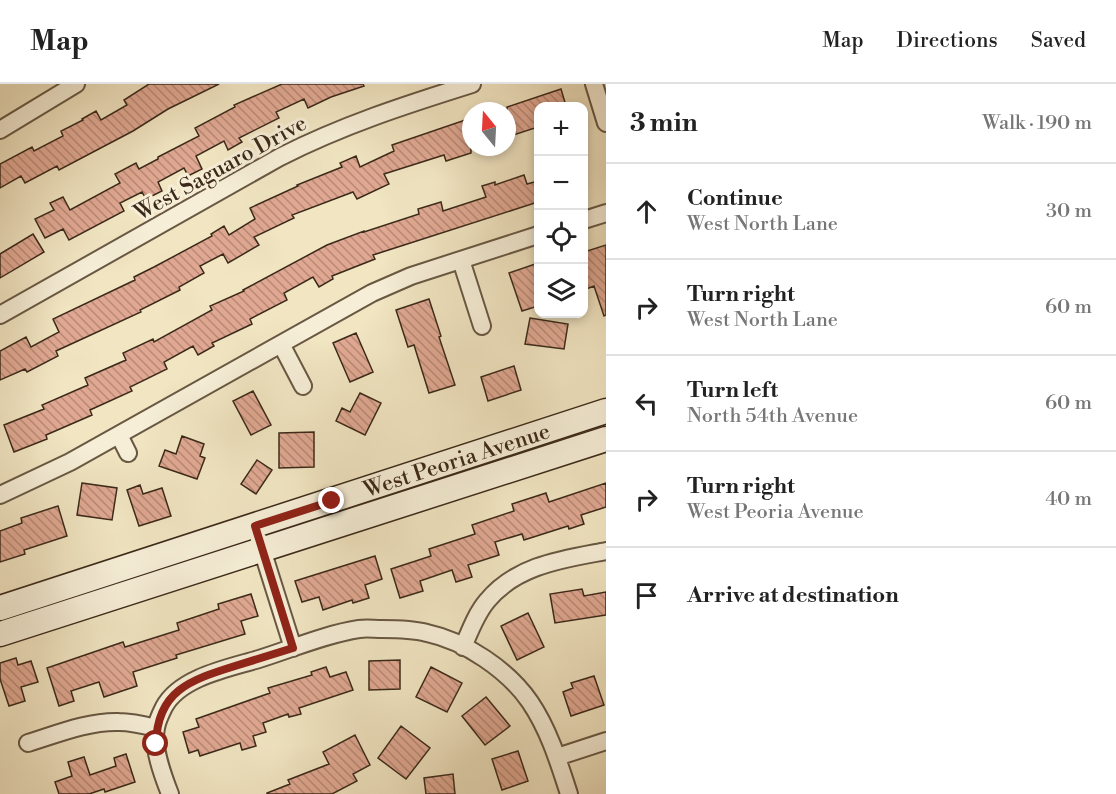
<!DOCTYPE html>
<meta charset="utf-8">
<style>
body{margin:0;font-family:"Libre Bodoni",serif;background:#f6f6f6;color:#222}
.controls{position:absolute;right:18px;top:18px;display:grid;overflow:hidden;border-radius:12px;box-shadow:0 3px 9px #0003}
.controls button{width:54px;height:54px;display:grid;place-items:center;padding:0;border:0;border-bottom:2px solid #e0e0e0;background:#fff;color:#222;font:30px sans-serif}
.compass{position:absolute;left:462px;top:18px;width:54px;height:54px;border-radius:50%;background:#fff;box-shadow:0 3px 9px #0003;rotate:342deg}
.stop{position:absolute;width:18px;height:18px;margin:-14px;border:4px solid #8f2418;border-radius:50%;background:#fff}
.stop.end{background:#8f2418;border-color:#fff;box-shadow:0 2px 6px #0008}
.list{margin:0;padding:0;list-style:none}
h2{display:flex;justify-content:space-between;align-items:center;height:78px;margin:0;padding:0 24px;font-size:26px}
h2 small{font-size:20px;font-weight:400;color:#767676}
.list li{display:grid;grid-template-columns:39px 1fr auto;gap:18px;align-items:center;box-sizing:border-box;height:96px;padding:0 24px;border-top:2px solid #e0e0e0}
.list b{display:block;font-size:22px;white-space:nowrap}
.list p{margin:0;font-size:20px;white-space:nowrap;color:#767676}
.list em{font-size:20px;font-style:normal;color:#767676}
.icon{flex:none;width:33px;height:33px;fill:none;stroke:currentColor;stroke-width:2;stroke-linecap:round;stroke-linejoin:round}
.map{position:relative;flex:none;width:606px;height:710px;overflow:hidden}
header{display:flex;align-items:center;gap:36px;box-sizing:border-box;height:84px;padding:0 30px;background:#fff;border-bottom:2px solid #e0e0e0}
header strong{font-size:28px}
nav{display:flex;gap:33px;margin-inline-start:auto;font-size:21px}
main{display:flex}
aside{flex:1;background:#fff}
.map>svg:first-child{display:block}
</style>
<header>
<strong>Map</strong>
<nav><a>Map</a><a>Directions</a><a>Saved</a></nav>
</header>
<main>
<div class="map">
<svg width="606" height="710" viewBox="0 0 606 710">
<defs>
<pattern id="building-back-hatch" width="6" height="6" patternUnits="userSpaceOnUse" patternTransform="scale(1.5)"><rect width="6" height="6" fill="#e0a892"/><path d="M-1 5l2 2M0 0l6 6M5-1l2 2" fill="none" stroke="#b78976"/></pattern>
</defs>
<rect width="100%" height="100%" fill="#f1e5c2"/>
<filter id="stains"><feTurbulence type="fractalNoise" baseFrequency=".00333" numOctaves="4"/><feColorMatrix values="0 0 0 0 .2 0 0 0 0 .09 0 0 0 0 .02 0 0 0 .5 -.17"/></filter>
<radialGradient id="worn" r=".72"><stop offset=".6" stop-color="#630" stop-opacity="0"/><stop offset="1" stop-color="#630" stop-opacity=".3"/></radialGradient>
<path fill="url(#building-back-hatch)" stroke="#3b2919" stroke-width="1.5" d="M149,0H219L168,25L133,47L59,86L57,82L25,99L21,92L0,104V80L32,63L34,67L63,52L61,47L83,36L82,35L96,27L101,36L127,21L124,16Z
M282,0H363L364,2L331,13L308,24L304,15L276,28L279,34L239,54L242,58L228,66L224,57L196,72L202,85L188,92L184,84L158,98L162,107L146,115L142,108L120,119L124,127L69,156L63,145L45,154L35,135L54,126L50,119L63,113L70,126L120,99L115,90L136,79L139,85L158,75V73L199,52L195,44L235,23L234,21Z
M561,5L566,22H538V43L507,53V23Z
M471,34V69L446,77L444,71L384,90L389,100L357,115L353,108L292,131L294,134L254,153L259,161L228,179L223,170L200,182L204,189L179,203L180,206L140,226L141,228L56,267L58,272L27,288L25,285L0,296V267L26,253L31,263L59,248L53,235L135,196L134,193L154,183L212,152L211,150L224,142L229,151L255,135L250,124L298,102L297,101L342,83L340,79L356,72L360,83L394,67L392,61Z
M524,91L527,100L538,97V118L373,171L375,175L332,192L333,195L319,203L313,193L284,209L287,216L250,235L252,240L212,259L214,262L198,271L193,262L164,278L167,285L130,303L132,307L90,326L92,331L46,351L47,355L14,368L4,341L44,325L42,321L88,301L85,294L126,276L123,269L153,255L154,258L212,226L210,222L244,207L243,206L327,161L364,147V148L419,130L418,125L441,118L443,127L486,113L482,102L495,98V101Z
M33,150L44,168L0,194V170Z
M606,161V231L604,232L594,202L584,206V168Z
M538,179V222L522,227L509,189Z
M429,215L441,252L439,253L455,301L429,309L414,261L408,263L396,226Z
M530,234L568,240L564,265L525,260Z
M356,249L373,288L350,298L333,259Z
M514,282L521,306L488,317L481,293Z
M253,307L271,341L251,351L233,317Z
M360,309L381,319L365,351L336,337L342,324L350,328Z
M314,348V383L279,384V349Z
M182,352L204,360L200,372L205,374L197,395L159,382L165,366L176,370Z
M257,376L272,386L256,410L241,400Z
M82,399L117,404L112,436L77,431Z
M606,399V423L581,431L584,440L569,445L568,442L524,456L522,450L495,458L499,471L468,481L472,493L456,498L452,486L420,497L423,507L400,514L391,485L431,472L429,465L475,450L472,441L514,427L512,420L546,409L549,418Z
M140,401L143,410L162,404L171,432L139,442L127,406Z
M58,422L67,452L24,466L25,470L0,478V447L22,439L21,434Z
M375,472L382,495L365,501L369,514L353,519L352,516L323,526L319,513L302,518L295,497Z
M582,505L584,512L606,508V531L555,539L550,510Z
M251,510L258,532L241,537L245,550L176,571L177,574L133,588L137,602L104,613L99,598L71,607L74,617L59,622L47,584L123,558L125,563L179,546L177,539L219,525L218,520Z
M528,529L544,563L517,576L501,542Z
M16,574L18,581L31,577L38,598L21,603L25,617L9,622L0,595V579Z
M400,576V605L369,606V577Z
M326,583L330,593L346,588L353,606L299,624L301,630L289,633L288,630L263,639L266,648L253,652L256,662L242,666L240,659L200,672L198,666L189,669L183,648L199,643L196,635L270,609L268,604L312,591L311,588Z
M431,583L462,599L447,628L416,613Z
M594,592L604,621L571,632L563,608L573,604L571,599Z
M486,613L510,642L485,661L462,632Z
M401,642L430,664L406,695L378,674Z
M355,651L370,681L353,690L357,697L332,710H267V709L290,700L288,696L329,680L323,668Z
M518,667L528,697L502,706L492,675Z
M126,670L135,698L105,708L104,705L89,710H59L55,698L72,692L68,678L84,673L90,691L116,682L114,674Z
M453,690L455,710H426L424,694Z"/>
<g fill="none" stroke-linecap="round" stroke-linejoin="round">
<g stroke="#685843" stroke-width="20">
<path id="minor" d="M594,0L606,39
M0,46L76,0
M584,136L606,129
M461,176L482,242
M0,231L280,73C343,41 405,21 472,0
M281,260L303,302
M119,351L128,369
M0,411L70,378L372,209L411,192L538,151
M259,456L293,564
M463,563C470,547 476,530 487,517C516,481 564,475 606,467
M28,659C57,650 88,637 119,638C132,638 144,641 156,644
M557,673L606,657
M170,710C163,692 152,663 156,644C157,637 161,629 164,623C180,593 229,584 259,575C291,565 326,550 359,545C366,544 374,545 382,545C396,545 412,545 427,549C465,557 508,586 530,618C549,646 559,679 569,710"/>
</g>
<g stroke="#3b2919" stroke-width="27">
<g id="secondary">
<path id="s1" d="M0,524L606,327"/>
<path d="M0,550L606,355"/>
</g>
</g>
<use href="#minor" stroke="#f6eed7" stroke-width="16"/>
<use href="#secondary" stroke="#f6eed7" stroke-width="24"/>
</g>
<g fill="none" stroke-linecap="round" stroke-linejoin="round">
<path stroke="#8f2418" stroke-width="8" d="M156,660C157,607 190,596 235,582C254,576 274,570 293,564L255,442L332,417"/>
</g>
<g text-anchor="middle" stroke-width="6" stroke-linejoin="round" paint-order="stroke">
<g font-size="22" fill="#3b2919" stroke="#f6eed7">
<text transform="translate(220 83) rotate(-29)" y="8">West Saguaro Drive</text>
<text dy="8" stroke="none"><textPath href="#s1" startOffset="480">West Peoria Avenue</textPath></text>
</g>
</g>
<rect width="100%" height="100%" filter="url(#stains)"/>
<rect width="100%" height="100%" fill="url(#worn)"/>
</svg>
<div class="controls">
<button>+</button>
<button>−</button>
<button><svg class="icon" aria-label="locate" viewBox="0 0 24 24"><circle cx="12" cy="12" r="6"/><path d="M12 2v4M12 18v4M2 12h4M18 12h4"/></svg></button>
<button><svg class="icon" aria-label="layers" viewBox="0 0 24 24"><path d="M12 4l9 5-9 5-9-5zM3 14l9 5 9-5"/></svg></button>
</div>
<svg class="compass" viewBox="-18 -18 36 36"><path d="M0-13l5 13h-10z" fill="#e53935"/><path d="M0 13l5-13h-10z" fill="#767676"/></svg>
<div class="stop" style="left:156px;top:660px"></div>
<div class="stop end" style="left:332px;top:417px"></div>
</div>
<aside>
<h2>3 min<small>Walk · 190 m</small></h2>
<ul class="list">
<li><svg class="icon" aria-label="ahead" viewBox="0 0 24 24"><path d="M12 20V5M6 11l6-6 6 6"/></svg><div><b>Continue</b><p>West North Lane</p></div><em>30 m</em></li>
<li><svg class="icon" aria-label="right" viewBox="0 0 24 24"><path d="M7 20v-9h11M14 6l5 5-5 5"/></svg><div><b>Turn right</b><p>West North Lane</p></div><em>60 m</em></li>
<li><svg class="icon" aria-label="left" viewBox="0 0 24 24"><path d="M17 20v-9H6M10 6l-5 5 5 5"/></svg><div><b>Turn left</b><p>North 54th Avenue</p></div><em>60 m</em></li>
<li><svg class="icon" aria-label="right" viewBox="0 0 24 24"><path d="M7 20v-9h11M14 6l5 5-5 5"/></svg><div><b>Turn right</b><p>West Peoria Avenue</p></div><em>40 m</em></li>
<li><svg class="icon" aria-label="arrive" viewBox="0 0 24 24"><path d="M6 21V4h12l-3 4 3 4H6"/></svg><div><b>Arrive at destination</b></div></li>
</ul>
</aside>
</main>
